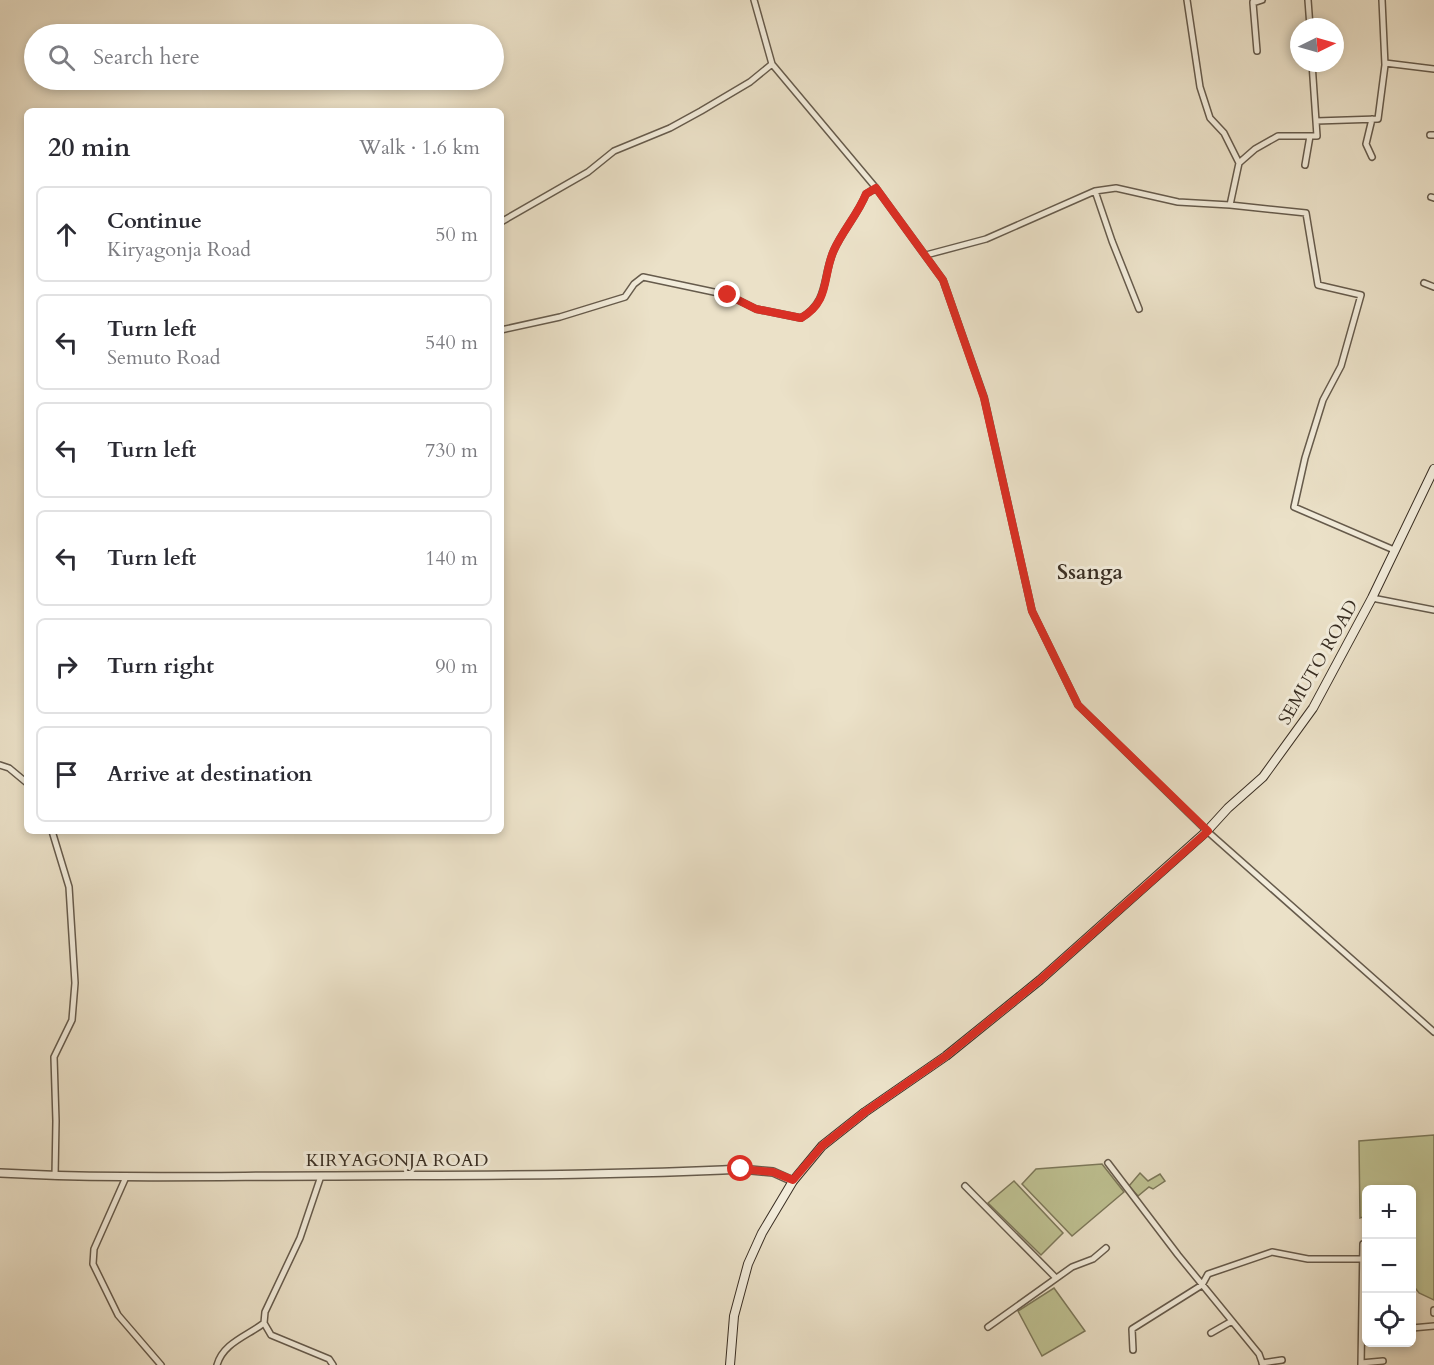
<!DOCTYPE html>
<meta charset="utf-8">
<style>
body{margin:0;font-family:Cardo,serif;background:#f2f2f3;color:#2b2b33}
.controls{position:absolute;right:18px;bottom:18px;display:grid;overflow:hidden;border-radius:9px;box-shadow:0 3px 9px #0003}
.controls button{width:54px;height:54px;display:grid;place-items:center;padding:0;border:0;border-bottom:2px solid #e1e1e2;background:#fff;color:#2b2b33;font:30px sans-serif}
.compass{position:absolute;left:1290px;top:18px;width:54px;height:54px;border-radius:50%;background:#fff;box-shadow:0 3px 9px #0003;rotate:85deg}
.stop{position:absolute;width:18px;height:18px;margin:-14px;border:4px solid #d93025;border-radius:50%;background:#fff}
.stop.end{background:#d93025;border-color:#fff;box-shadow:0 2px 6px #0008}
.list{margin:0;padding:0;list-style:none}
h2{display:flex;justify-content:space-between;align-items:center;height:78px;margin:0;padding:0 24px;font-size:26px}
h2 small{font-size:20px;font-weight:400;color:#7c7c81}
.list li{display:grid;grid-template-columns:39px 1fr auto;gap:18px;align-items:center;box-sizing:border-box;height:96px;margin:0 12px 12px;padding:0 12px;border:2px solid #e1e1e2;border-radius:9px}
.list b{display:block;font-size:22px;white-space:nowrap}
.list p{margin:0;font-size:20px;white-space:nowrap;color:#7c7c81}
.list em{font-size:20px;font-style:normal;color:#7c7c81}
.icon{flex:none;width:33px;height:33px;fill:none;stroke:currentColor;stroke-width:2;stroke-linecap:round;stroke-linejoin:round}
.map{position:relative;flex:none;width:1434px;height:1365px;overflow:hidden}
.search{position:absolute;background:#fff;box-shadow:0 3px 9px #0003;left:24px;top:24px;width:480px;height:66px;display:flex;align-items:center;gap:15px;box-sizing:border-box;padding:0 21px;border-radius:33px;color:#7c7c81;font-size:22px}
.panel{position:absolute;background:#fff;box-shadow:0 3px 9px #0003;left:24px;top:108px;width:480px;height:726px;border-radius:9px}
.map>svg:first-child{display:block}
</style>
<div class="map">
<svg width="1434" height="1365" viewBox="0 0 1434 1365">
<rect width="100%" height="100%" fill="#ebe1c8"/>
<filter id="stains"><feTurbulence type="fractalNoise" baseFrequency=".00333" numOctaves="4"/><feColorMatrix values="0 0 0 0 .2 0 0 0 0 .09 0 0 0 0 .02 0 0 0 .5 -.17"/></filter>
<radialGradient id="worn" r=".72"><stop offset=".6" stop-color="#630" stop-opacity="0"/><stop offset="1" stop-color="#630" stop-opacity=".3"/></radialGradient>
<path fill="#bec192" stroke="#7c785a" stroke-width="1.5" d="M1434,1135V1300L1419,1293L1412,1284V1190H1366V1216L1360,1218L1359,1144V1141Z
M1102,1164L1124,1192L1072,1236L1022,1184L1036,1169Z
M1140,1173L1148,1181L1160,1174L1165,1181L1153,1189L1149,1187L1138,1196L1129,1186Z
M1014,1181L1063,1233L1041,1255L988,1203Z
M1054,1288L1085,1331L1042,1356L1018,1311Z"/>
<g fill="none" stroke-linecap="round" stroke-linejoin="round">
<g stroke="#665b4c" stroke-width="8">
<path id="minor" d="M754,0L772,64L876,188L943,280L984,397L1032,611L1078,705L1207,831L1434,1032
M1308,0L1310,27
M1253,2V3L1262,0
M1253,3L1257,51
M1385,63L1434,69
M1372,119L1366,144L1372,157
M1316,121L1378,119L1385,65L1382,0
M1430,135H1434
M1239,163L1255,149L1278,136H1317L1312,63
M1305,165L1310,136
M1095,191L1112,241L1139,309
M1431,197L1434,198
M1230,205L1306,213L1318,285L1361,295L1341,366L1323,400L1305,458L1294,507L1394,550
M501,222L588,172L614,151L670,128L701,111L750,82L772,64
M926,255L986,239L1095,191L1116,188L1178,202L1230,205L1239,163L1224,133L1210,118L1200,87L1187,0
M1424,283L1434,287
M501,330L560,317L625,297L634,284L643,277L728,295L756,309L801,318C830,301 822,276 834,250C843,230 858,214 866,194L876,188
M1372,598L1434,610
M0,765L9,768L27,783
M52,831L69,887L75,983L72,1020L54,1057L56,1121L55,1176
M1108,1163L1178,1255L1259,1354L1263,1365
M321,1176L300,1238L265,1312L264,1323L271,1335L329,1359L333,1365
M126,1177L94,1249L93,1264L118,1315L161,1365
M965,1186L1056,1278
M1434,1310V1313
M988,1327L1072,1267L1093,1259L1106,1248
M1412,1328L1434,1326
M1211,1333L1232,1321
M1133,1350L1132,1329L1202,1285L1208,1274L1272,1252L1308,1259H1363
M1262,1363L1282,1360
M1361,1363L1383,1361
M217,1365C223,1343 247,1336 264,1323
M1361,1365L1363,1244"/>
</g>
<g stroke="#665b4c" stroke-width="10">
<path id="tertiary" d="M0,1173C109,1179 218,1176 327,1176C465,1175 603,1176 741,1169L773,1172L793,1181"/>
</g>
<g stroke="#392e23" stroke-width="10">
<path id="secondary" d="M730,1365L734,1316L748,1264L762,1233L793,1181L822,1146L865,1112L946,1056L1040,980L1207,831L1228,808L1263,777L1313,708L1372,598L1434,469"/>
</g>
<use href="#minor" stroke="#f2ecdb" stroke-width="5"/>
<use href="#tertiary" stroke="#f2ecdb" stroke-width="7"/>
<use href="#secondary" stroke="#f2ecdb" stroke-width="8"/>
</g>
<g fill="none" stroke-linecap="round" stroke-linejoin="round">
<path stroke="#d93025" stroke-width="8" d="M728,295L756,309L801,318C831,301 822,276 834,250C843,230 858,214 866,194L876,188L943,280L984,398L1032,611L1078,705L1208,831L1040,980L946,1056L865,1112L822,1146L793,1180L773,1172L741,1169"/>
</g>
<g text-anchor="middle" stroke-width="6" stroke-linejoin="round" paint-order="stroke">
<g font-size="18" fill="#392e23" stroke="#f2ecdb">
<text transform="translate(1318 662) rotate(-60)" y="6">SEMUTO ROAD</text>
<text x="397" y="1166">KIRYAGONJA ROAD</text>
</g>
<g font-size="21" font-weight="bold" fill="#392e23" stroke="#f2ecdb">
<text x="1090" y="579">Ssanga</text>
</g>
</g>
<rect width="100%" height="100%" filter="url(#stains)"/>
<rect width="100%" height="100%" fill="url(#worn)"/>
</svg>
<div class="controls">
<button>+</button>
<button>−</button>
<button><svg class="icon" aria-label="locate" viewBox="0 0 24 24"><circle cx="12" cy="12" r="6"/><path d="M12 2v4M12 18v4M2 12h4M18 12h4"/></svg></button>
</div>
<svg class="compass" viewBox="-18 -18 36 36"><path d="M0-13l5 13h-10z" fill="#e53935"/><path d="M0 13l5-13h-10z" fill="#7c7c81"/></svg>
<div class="stop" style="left:741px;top:1169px"></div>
<div class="stop end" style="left:728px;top:295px"></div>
<div class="search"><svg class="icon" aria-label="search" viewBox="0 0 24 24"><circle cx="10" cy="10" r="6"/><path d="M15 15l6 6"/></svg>Search here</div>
<section class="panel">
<h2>20 min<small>Walk · 1.6 km</small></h2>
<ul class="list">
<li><svg class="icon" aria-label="ahead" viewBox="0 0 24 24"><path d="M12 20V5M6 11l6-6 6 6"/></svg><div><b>Continue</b><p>Kiryagonja Road</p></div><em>50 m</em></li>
<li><svg class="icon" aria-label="left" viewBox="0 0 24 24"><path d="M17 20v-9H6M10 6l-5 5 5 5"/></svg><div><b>Turn left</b><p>Semuto Road</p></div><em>540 m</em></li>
<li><svg class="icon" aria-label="left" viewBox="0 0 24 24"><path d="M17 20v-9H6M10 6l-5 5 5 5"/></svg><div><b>Turn left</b></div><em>730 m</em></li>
<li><svg class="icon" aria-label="left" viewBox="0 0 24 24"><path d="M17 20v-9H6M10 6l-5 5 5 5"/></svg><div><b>Turn left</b></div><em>140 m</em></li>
<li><svg class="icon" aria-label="right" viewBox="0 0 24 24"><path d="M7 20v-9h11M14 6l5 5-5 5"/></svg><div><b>Turn right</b></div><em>90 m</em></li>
<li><svg class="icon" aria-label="arrive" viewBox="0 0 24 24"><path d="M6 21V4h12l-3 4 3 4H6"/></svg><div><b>Arrive at destination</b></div></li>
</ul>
</section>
</div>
